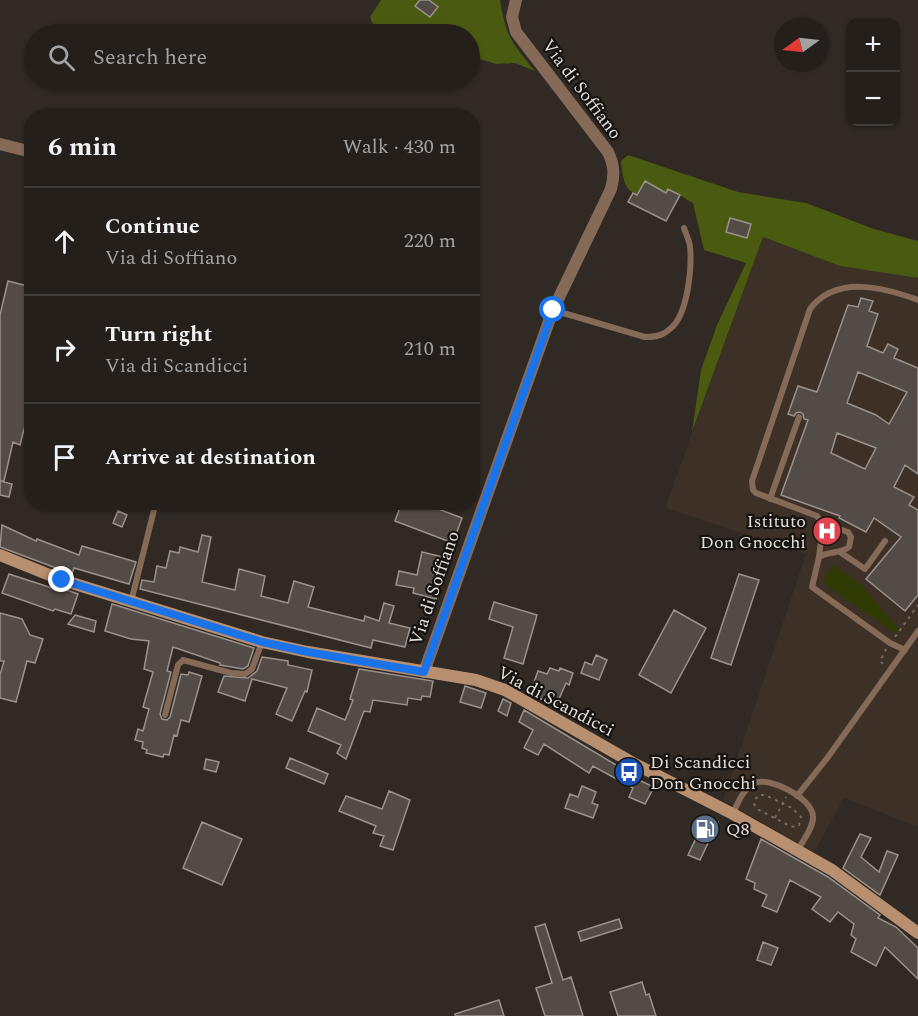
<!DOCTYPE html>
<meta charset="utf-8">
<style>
body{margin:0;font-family:Spectral,serif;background:#2c2724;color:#f1f3f6}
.controls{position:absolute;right:18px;top:18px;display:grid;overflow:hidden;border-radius:12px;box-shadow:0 2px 4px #0004}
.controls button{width:54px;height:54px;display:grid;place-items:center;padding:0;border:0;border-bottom:2px solid #413d3a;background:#241f1b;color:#f1f3f6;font:30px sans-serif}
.compass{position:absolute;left:774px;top:18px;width:54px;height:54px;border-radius:50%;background:#241f1b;box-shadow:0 2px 4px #0004;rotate:255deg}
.stop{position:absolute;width:18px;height:18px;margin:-14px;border:4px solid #1a73e8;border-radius:50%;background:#fff}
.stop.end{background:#1a73e8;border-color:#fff;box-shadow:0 2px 6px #0008}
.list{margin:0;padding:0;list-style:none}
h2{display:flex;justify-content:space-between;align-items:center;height:78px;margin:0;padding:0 24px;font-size:26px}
h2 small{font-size:20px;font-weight:400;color:#a3a2a3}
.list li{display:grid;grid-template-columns:39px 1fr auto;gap:18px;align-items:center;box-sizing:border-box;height:108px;padding:0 24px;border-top:2px solid #413d3a}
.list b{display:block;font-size:22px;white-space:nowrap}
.list p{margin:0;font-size:20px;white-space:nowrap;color:#a3a2a3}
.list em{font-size:20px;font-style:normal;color:#a3a2a3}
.icon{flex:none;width:33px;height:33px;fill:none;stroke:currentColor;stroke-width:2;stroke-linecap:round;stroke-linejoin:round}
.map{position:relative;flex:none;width:918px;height:1016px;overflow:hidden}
.search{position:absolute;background:#241f1b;box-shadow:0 2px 4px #0004;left:24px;top:24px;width:456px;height:66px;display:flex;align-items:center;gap:15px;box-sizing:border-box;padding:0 21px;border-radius:33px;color:#a3a2a3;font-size:22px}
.panel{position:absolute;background:#241f1b;box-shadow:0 2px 4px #0004;left:24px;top:108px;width:456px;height:402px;border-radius:24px}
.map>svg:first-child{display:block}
</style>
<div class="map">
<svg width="918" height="1016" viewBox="0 0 918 1016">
<rect width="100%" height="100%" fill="#302924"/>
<path fill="#3c3027" d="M763,237L840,266L918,278V827L844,798L814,852L723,800L806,554L665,508Z"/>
<path fill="#2f3b02" d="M833,565L860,584L899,629L895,633L824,584L826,573H829Z"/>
<path fill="#4a5a10" d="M381,0H500C506,37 512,43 535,71L515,63L496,64L470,56V34H377L370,17Z
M628,155L738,192L806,203L874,229L918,241V278L840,266L763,237L692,432L701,370L717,325L746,263L704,250L693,203L669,189L666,193C633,196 624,198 621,161Z"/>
<path fill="#534b46" stroke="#9b928c" stroke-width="1.5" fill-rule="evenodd" d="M420,0H429L438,7L430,17L415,6Z
M645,181L666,193L668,189L680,195L666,221L628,202L633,193L637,195Z
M730,218L751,224L747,238L726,232Z
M8,281L32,287V398L20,445L13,442L4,481H0V315Z
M861,298L873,301L869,311L878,314L867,346L883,353L888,344L898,349L894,358L918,368V474L905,465L894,487L914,497L909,505L918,510V595L905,611L866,579L901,537L874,518L866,532L839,518L840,516L781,495L808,420L804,419L803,414L800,412L796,413L794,416L788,414L798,386L817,392L848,305L858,307ZM858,372L907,392L889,424L876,415L847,403ZM837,433L876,448L865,469L831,453Z
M0,481L12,484L9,497L0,495Z
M402,502H420L462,518L453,543L395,521Z
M118,511L127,515L122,527L113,523Z
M2,525L36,541L37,539L79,555L82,546L136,562L129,584L74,568L72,574L0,547Z
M202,535L211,537L202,582L235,590L239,569L265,576L261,596L288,603L294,581L314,587L308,607L364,621L365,616L379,621L384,603L394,606L389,623L410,628L405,647L373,640L371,648L140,589L142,580L154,582L157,566L166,568L170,551L179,553L180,547L198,552Z
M422,552L447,558L436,599L413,593L414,588L396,585L399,571L417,575Z
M9,574L52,588L53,585L78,594L71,614L55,609L53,611L2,593Z
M739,574L759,580L731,665L711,658Z
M494,602L537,615L523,664L504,658L513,627L489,619Z
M112,604L254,648L248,666L243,669L220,665V663L173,647L167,671L171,672L160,714L162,719L167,720L170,717L181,674L188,675L189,672L202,676L189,722L181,720L177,736L174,735L169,755L164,754L163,757L146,753L147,750L142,748L143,742L135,740L138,729L143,731L149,709L143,707L153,672L144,669L149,641L131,639L105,631Z
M674,610L706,628L671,693L639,675Z
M0,613L22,619L30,635L43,639L35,663L27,661L16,702L0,698V675L4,661H0Z
M75,615L96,621L94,632L68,624Z
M596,655L607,660L599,680L581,673L585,662L592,665Z
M262,657L288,661V665L312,670L307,692L305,691L292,721L276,714L287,688L252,679L245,701L218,692L224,676L248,678L257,671Z
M550,668L559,671L560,668L573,673L569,685L566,683L556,706L537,697L540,687L533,685L538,671L547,674Z
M359,669L433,681L430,697L422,696L421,700L408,698L407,705L373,700L370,712L364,711L346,759L337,753L341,745L308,731L317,708L345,720L353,700L350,699Z
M465,686L486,693L481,708L460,702Z
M503,699L511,703L507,716L498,711Z
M524,710L633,775L632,777L654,787L645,804L629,797L633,788L593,766L589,773L544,744L538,755L524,748L533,730L519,722Z
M290,758L328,774L324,784L286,768Z
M206,759L219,762L216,772L204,769Z
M582,786L596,792L592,803L598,805L593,818L565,808L570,794L578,797Z
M389,791L410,800L393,850L380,846L384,836L373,833L376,826L339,811L346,796L382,809Z
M706,817L718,822L700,860L688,855Z
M202,822L242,839L222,885L183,868Z
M860,834L871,838L861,857L879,872L887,851L898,855L880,895L843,868Z
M761,839L828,877L880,915L878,918L896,927L918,948V979L885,947L876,966L851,952L856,939L851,935L854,924L838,912L830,922L812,909L821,897L790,880L777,912L762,906L767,895L754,889L755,883L746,879Z
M619,919L622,928L581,941L578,932Z
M545,924L563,980L571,977L583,1016H545L536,988L552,983L535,927Z
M763,942L778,948L771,965L757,960Z
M642,982L646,995L649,994L656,1016H618L610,992Z
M499,1000L504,1016H455V1014Z"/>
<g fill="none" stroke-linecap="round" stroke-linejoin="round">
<path stroke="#716b67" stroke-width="2" stroke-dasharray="3 4.5" stroke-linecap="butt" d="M895,637L918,605
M883,664L880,661L886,649
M761,795H765L792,808L801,817L799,825L795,827L790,826L757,809L754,804L756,798Z
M775,818L786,797"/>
<path stroke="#856b57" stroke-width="6" d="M553,310L645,337C655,337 663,336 671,328C688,314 692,267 690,246C689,240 686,234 684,228
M770,499L799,417
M823,524L817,516L756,493L753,490L752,481L810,309C836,275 883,287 918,300
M840,552L865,569L885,541
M819,557C829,551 840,554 849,547L851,537L848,532L823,524L819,557L812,587L890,643L905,650
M131,602L156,502
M165,715L178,665L183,660L231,673L245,674L252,669L262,642
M797,796L828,757L918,631
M733,813C738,803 743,789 754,783C769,776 812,798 813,816C814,827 803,840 798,850"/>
<path stroke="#856b57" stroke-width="12" d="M0,144L32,152
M424,672L553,310L611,189C615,174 614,165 608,152L516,32L512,17L516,0"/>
<path stroke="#b88f6f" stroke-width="12" d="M0,555L62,580L262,642L308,652L476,680L505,690L633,763L733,814L832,870L918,933"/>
</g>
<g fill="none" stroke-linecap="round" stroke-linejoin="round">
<path stroke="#1a73e8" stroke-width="8" d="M62,580L262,642L308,652L424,672L553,310"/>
</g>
<defs>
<g id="hospital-disc" transform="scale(1.5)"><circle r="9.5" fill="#e0444e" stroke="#161310"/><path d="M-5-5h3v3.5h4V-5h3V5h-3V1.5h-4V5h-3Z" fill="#fff"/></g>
<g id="bus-disc" transform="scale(1.5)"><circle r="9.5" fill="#1a4fb4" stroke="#161310"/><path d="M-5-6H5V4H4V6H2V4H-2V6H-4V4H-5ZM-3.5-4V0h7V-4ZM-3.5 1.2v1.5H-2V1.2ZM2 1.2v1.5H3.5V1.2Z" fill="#fff"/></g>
<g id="fuel-disc" transform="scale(1.5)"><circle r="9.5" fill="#5c6f8a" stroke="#161310"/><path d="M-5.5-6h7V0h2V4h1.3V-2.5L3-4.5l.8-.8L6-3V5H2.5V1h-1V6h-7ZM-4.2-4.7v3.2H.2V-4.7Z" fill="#fff"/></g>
</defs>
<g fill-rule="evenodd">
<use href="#hospital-disc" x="827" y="531"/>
<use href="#bus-disc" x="629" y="772"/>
<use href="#fuel-disc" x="705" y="829"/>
</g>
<g text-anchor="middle" stroke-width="4.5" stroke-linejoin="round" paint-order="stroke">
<g font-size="18" fill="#e2deda" stroke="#161310">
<text transform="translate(582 89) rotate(53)" y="6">Via di Soffiano</text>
<text transform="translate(434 588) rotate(-71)" y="6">Via di Soffiano</text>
<text transform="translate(556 701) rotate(28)" y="6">Via di Scandicci</text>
</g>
<g font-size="18" fill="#e2deda" stroke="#161310" text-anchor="start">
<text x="806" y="527" text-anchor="end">Istituto<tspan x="806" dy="21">Don Gnocchi</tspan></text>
<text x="650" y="768">Di Scandicci<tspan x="650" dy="21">Don Gnocchi</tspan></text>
<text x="726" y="835">Q8</text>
</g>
</g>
</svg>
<div class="controls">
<button>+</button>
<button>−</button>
</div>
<svg class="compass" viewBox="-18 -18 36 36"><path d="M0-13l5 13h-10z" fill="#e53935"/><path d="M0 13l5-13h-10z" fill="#a3a2a3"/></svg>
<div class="stop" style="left:553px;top:310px"></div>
<div class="stop end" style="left:62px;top:580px"></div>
<div class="search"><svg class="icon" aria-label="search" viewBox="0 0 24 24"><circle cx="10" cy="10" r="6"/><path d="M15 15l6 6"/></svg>Search here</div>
<section class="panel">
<h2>6 min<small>Walk · 430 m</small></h2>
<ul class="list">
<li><svg class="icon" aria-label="ahead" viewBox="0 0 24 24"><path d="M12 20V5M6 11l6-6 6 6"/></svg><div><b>Continue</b><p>Via di Soffiano</p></div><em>220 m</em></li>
<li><svg class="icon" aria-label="right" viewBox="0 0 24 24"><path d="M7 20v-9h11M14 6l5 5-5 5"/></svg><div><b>Turn right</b><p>Via di Scandicci</p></div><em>210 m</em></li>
<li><svg class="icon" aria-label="arrive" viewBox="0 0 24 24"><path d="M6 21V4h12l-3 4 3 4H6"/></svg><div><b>Arrive at destination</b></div></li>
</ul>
</section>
</div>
